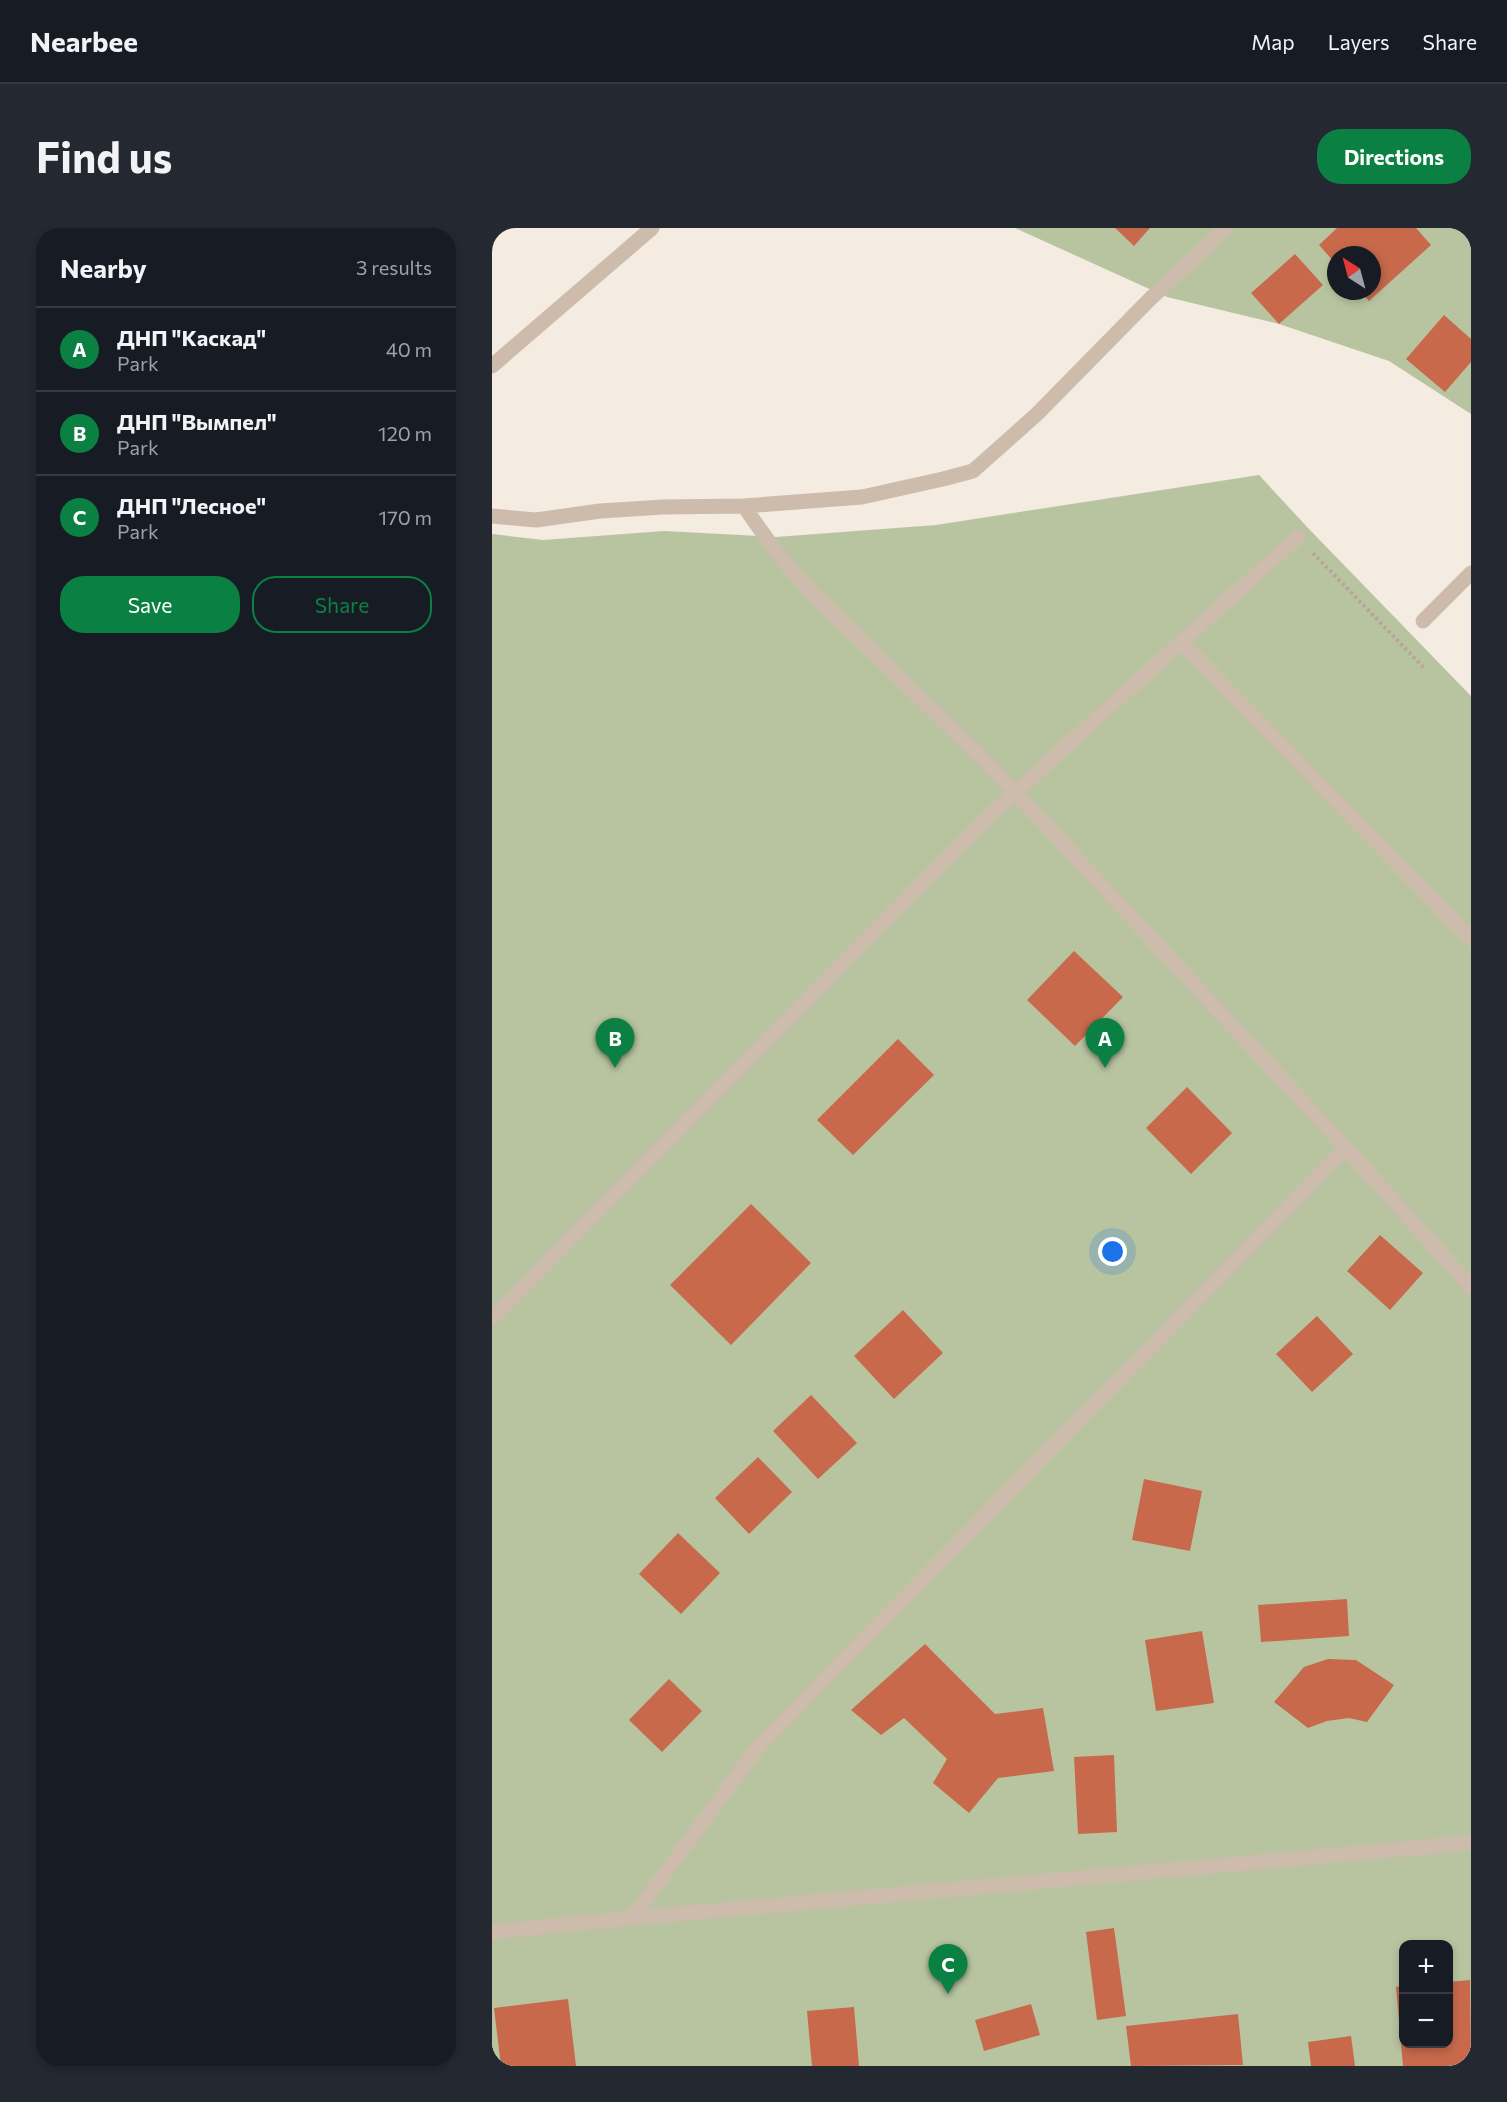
<!DOCTYPE html>
<meta charset="utf-8">
<style>
body{margin:0;font-family:Commissioner,sans-serif;background:#242831;color:#f1f3f6}
.controls{position:absolute;right:18px;bottom:18px;display:grid;overflow:hidden;border-radius:12px;box-shadow:0 3px 9px #0003}
.controls button{width:54px;height:54px;display:grid;place-items:center;padding:0;border:0;border-bottom:2px solid #363941;background:#171b24;color:#f1f3f6;font:30px sans-serif}
.compass{position:absolute;left:835px;top:18px;width:54px;height:54px;border-radius:50%;background:#171b24;box-shadow:0 3px 9px #0003;rotate:324deg}
.you{position:absolute;left:621px;top:1024px;width:21px;height:21px;margin:-15px;border:4px solid #fff;border-radius:50%;background:#1a73e8;box-shadow:0 0 0 9px #1a73e833}
.badge{display:grid;place-items:center;width:39px;height:39px;border-radius:50%;background:#0b8043;color:#fff;font-size:20px;font-weight:700}
.pin{position:absolute;translate:-50% -50px;filter:drop-shadow(0 2px 3px #0008)}
.pin::after{content:'';position:absolute;top:32px;width:21px;height:18px;background:inherit;clip-path:polygon(0 0,100% 0,50% 100%)}
.list{margin:0;padding:0;list-style:none}
h2{display:flex;justify-content:space-between;align-items:center;height:78px;margin:0;padding:0 24px;font-size:26px}
h2 small{font-size:20px;font-weight:400;color:#9ea1a6}
.list li{display:grid;grid-template-columns:39px 1fr auto;gap:18px;align-items:center;box-sizing:border-box;height:84px;padding:0 24px;border-top:2px solid #363941}
.list b{display:block;font-size:22px;white-space:nowrap}
.list p{margin:0;font-size:20px;white-space:nowrap;color:#9ea1a6}
.list em{font-size:20px;font-style:normal;color:#9ea1a6}
.actions{display:flex;gap:12px;padding:18px 24px}
.actions a{flex:1;padding:14px 0;border:2px solid #0b8043;border-radius:24px;text-align:center;font-size:21px;color:#0b8043}
.actions .main{background:#0b8043;color:#fff}
.map{position:relative;flex:none;width:979px;height:1838px;overflow:hidden;border-radius:24px}
header{display:flex;align-items:center;gap:36px;box-sizing:border-box;height:84px;padding:0 30px;background:#171b24;border-bottom:2px solid #363941}
header strong{font-size:28px}
nav{display:flex;gap:33px;margin-inline-start:auto;font-size:21px}
.intro{display:flex;align-items:center;justify-content:space-between;box-sizing:border-box;height:144px;padding:0 36px}
h1{margin:0;font-size:42px}
.button{padding:15px 27px;border-radius:24px;background:#0b8043;color:#fff;font-size:21px;font-weight:700}
main{display:flex;gap:36px;padding:0 36px}
aside{flex:1;background:#171b24;border-radius:24px;box-shadow:0 3px 9px #0003}
.map>svg:first-child{display:block}
</style>
<header>
<strong>Nearbee</strong>
<nav><a>Map</a><a>Layers</a><a>Share</a></nav>
</header>
<div class="intro"><h1>Find us</h1><a class="button">Directions</a></div>
<main>
<aside>
<h2>Nearby<small>3 results</small></h2>
<ul class="list">
<li><span class="badge">A</span><div><b>ДНП &quot;Каскад&quot;</b><p>Park</p></div><em>40 m</em></li>
<li><span class="badge">B</span><div><b>ДНП &quot;Вымпел&quot;</b><p>Park</p></div><em>120 m</em></li>
<li><span class="badge">C</span><div><b>ДНП &quot;Лесное&quot;</b><p>Park</p></div><em>170 m</em></li>
</ul>
<div class="actions"><a class="main">Save</a><a>Share</a></div>
</aside>
<div class="map">
<svg width="979" height="1838" viewBox="0 0 979 1838">
<rect width="100%" height="100%" fill="#f4ebe1"/>
<path fill="#b8c4a0" fill-rule="evenodd" d="M523,0H979V186L897,133L787,96L675,69ZM844,27H880V63H844Z
M767,247L816,300L979,468V1838H0V306L51,312L172,303L284,309L444,297ZM912,1716H956V1816H912Z"/>
<path fill="#c8694b" d="M623,0H658L642,18Z
M845,0H924L939,17L877,73L868,63H880V27H844V36L827,17Z
M803,26L831,57L787,96L759,65Z
M952,87L979,111V134L953,164L914,131Z
M582,723L631,769L583,818L535,772Z
M406,811L442,847L361,927L325,892Z
M695,859L740,905L699,946L654,900Z
M259,976L319,1035L239,1117L178,1057Z
M888,1007L931,1045L898,1082L855,1043Z
M411,1082L451,1125L402,1171L362,1128Z
M825,1088L861,1126L820,1164L784,1126Z
M319,1167L365,1215L326,1251L281,1203Z
M266,1229L300,1264L257,1306L223,1270Z
M652,1251L710,1263L698,1323L640,1312Z
M186,1305L228,1345L189,1386L147,1346Z
M855,1371L857,1408L769,1414L766,1377Z
M710,1403L722,1475L664,1483L653,1412Z
M433,1416L503,1486L551,1480L562,1543L506,1550L477,1585L441,1555L455,1531L412,1490L389,1507L359,1482Z
M836,1431L864,1432L902,1457L875,1494L857,1490L835,1493L816,1500L782,1474L812,1439Z
M177,1451L210,1483L170,1524L137,1492Z
M622,1527L625,1604L586,1606L582,1529Z
M622,1700L634,1788L605,1792L594,1704Z
M978,1752L979,1838H911L904,1759L912,1758V1816H956V1754Z
M76,1771L84,1838H9L2,1780Z
M539,1776L548,1807L492,1823L483,1792Z
M362,1779L367,1838H320L315,1783Z
M746,1786L751,1837L639,1838L634,1798Z
M859,1808L863,1838H819L816,1814Z"/>
<g fill="none" stroke-linecap="round" stroke-linejoin="round">
<path stroke="#b9a596" stroke-width="4" stroke-dasharray="3 3" stroke-linecap="butt" d="M821,325L932,440"/>
<path stroke="#cdbbac" stroke-width="15" d="M689,414L806,309"/>
<path stroke="#cdbbac" stroke-width="15" d="M0,138L160,0
M252,278C273,310 295,339 321,366L489,529L524,565L854,920L979,1059
M0,288L44,292L108,283L171,279L252,278L370,269L451,251L481,243L545,186L658,71L734,0
M931,393L979,345
M0,1090L494,591L689,414L979,711
M140,1690L267,1518L854,920
M0,1704L140,1690L979,1615"/>
</g>
</svg>
<div class="controls">
<button>+</button>
<button>−</button>
</div>
<svg class="compass" viewBox="-18 -18 36 36"><path d="M0-13l5 13h-10z" fill="#e53935"/><path d="M0 13l5-13h-10z" fill="#9ea1a6"/></svg>
<div class="you"></div>
<div class="pin badge" style="left:613px;top:840px">A</div>
<div class="pin badge" style="left:123px;top:840px">B</div>
<div class="pin badge" style="left:456px;top:1766px">C</div>
</div>
</main>
